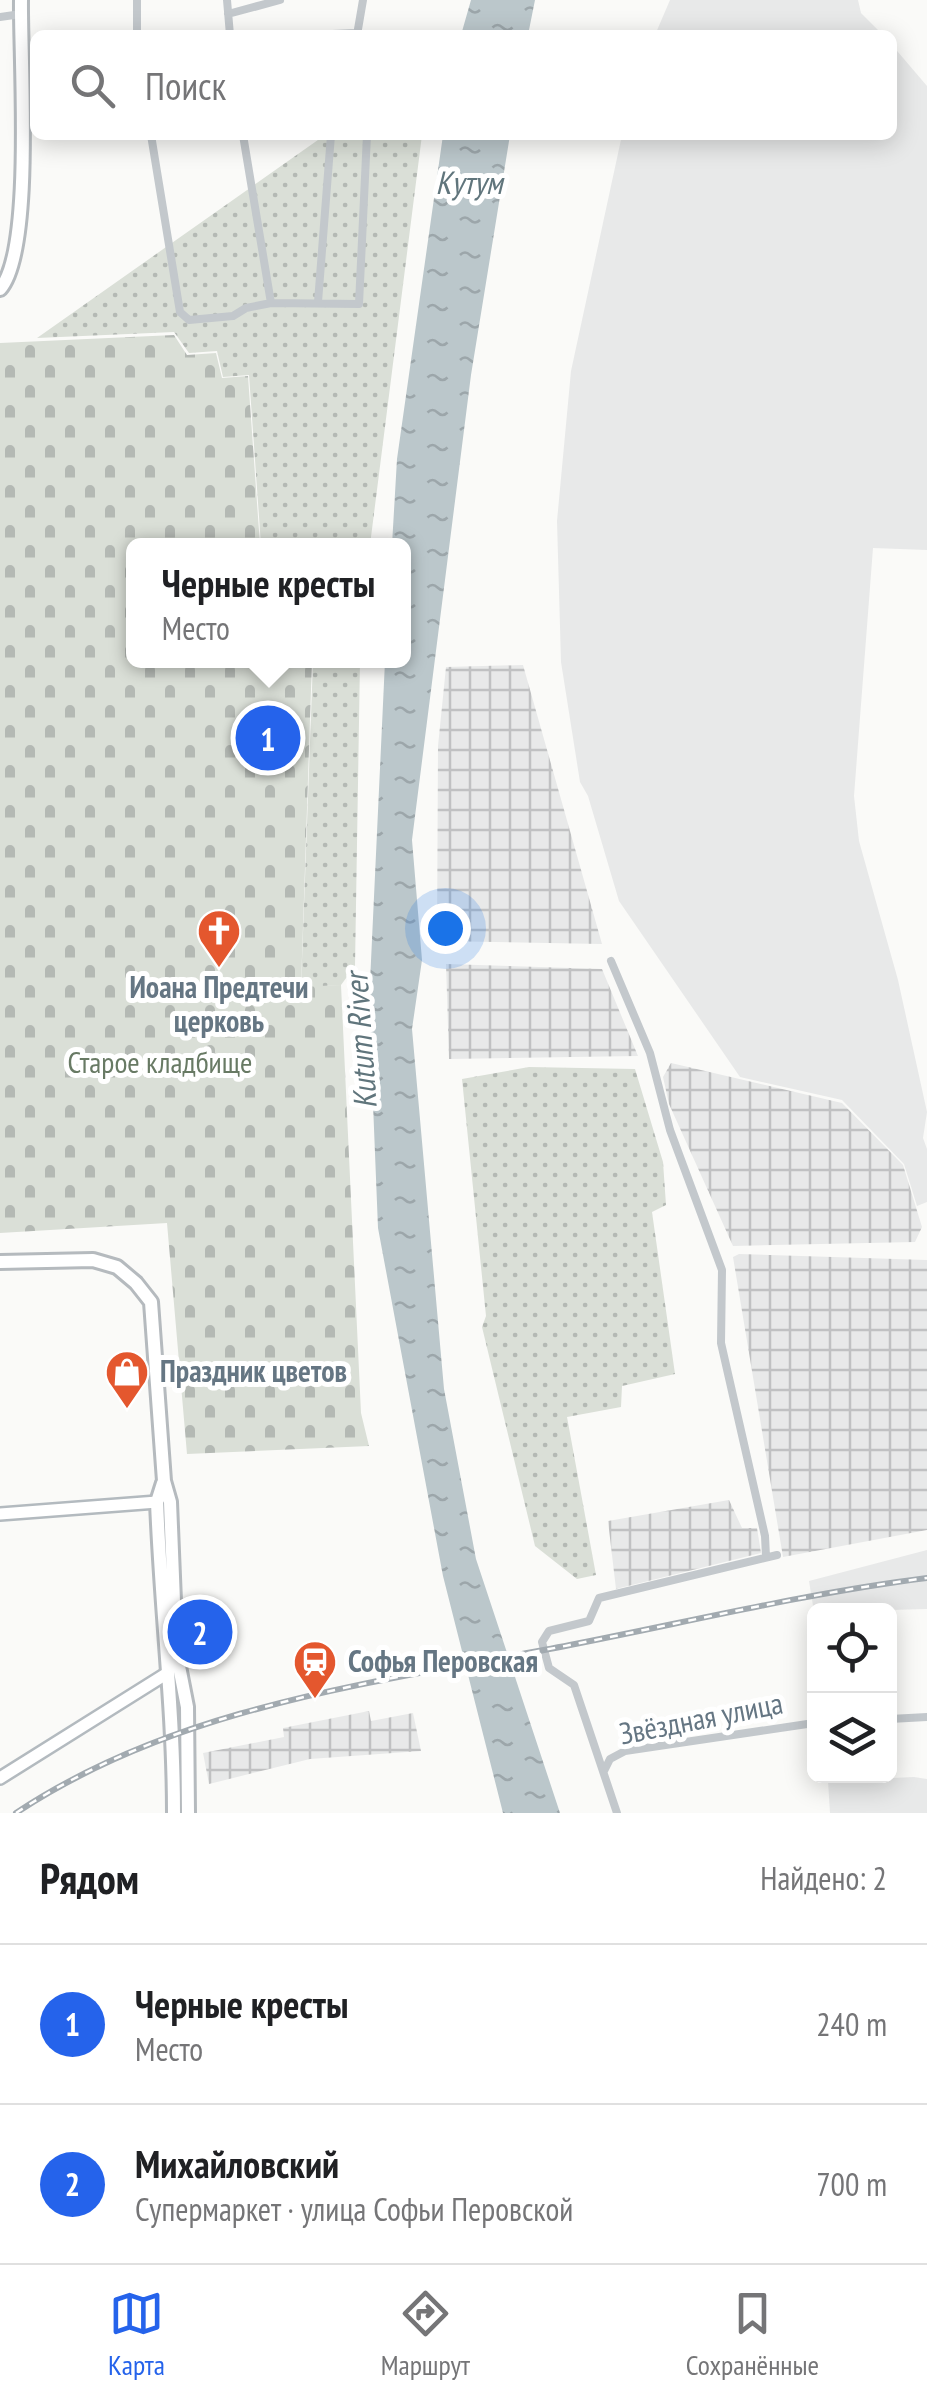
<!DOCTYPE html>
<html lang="ru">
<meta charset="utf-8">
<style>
body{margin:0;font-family:"PT Sans Narrow",sans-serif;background:#f2f2f2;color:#202124}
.controls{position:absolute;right:30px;bottom:30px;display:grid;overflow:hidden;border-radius:15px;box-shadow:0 5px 25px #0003}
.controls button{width:90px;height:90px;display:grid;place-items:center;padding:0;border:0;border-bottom:2px solid #e0e0e0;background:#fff;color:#202124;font:50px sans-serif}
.you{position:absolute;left:445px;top:928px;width:35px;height:35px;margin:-25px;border:8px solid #fff;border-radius:50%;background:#1a73e8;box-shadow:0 0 0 15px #1a73e833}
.badge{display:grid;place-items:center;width:65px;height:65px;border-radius:50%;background:#2563eb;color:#fff;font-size:32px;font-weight:700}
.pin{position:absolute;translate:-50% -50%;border:5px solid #fff;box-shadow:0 2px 10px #0006}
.popup{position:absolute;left:126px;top:538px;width:285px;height:130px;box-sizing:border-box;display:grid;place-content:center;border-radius:15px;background:#fff;filter:drop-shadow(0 2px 8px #0005);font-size:32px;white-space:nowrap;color:#757577}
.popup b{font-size:38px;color:#202124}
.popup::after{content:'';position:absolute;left:50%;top:100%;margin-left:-20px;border:20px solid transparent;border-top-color:#fff}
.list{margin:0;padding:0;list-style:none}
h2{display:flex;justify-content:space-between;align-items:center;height:130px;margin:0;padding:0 40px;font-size:42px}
h2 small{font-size:32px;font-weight:400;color:#757577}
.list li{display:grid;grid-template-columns:65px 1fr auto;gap:30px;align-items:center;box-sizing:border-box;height:160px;padding:0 40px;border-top:2px solid #e0e0e0}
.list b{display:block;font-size:38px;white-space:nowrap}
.list p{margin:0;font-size:32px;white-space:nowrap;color:#757577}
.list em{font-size:32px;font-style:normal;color:#757577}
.icon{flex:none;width:55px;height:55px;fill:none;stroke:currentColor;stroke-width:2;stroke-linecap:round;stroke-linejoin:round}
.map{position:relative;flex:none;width:927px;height:1813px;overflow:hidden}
.search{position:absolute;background:#fff;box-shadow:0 5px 25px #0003;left:30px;right:30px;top:30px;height:110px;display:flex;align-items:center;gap:25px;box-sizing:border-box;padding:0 35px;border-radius:15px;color:#757577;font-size:38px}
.sheet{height:450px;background:#fff}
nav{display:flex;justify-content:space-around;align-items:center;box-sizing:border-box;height:140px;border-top:2px solid #e0e0e0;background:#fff;font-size:28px;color:#757577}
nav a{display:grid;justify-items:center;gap:5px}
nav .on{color:#2563eb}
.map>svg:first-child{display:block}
</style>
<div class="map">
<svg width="927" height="1813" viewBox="0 0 927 1813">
<defs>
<pattern id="industrial-grid" width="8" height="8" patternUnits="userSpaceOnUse" patternTransform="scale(2.5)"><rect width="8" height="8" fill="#e8e9e9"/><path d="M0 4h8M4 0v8" fill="none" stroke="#c0c1c2"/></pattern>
<pattern id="cemetery-stones" width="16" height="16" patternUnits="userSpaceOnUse" patternTransform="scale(2.5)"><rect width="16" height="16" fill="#dadfd7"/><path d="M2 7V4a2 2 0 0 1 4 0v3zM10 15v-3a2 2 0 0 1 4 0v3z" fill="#b4b9b4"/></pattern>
<pattern id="garden-dots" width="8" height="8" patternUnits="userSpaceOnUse" patternTransform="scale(2.5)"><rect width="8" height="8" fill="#dadfd7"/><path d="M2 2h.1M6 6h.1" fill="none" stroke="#b4b9b4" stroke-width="1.8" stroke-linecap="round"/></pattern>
<pattern id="water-ripples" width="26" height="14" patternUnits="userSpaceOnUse" patternTransform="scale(2.5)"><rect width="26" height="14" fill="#bbc7cb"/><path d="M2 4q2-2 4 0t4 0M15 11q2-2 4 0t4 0" fill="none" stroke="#9ca6aa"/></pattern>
</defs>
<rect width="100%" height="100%" fill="#fafaf8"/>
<path fill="#e8e9e9" d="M670,0H858L861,13L883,35H655Z
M892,45L927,86V550L873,548L854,796L859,841L898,980L927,1112L923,1138L927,1149V1202L917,1206L904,1164L842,1100L740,1077L619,901L588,796L580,782L561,662L557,521L571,371L622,135H892Z
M927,1550V1609L814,1612L809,1581Z
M914,1777L927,1779V1813H830L828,1781Z"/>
<path fill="url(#industrial-grid)" d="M523,665L602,944L437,941L438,746L446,667Z
M446,964L602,969L638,1056L449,1059Z
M671,1063L842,1103L903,1165L922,1227L915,1242L733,1246L669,1104L663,1077Z
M739,1254L927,1260V1530L783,1557L733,1257Z
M729,1500L742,1528H757L761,1553L616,1589L608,1521Z
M369,1711L371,1721L413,1713L421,1751L310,1759L209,1784L203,1753L284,1737L283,1728Z"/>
<path fill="url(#cemetery-stones)" d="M174,335L187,355L216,353L222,378L248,376L260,545L133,546V660L312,661L301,986L341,985L361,1413L369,1446L187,1454L167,1223L0,1233V343Z"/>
<path fill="url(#garden-dots)" d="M325,135H422L370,545H261L249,375L223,377L217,351L189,353L174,332L37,338Z
M313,661H360L355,966L341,985L301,987Z
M529,1067L635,1069L663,1162L666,1205L652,1212L675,1374L622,1386L621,1407L567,1417L596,1575L577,1579L535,1546L482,1327L486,1316L462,1079Z"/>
<path fill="url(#water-ripples)" d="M471,0H535L528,35H461Z
M443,135H510L471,375L412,840L422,960L412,1029L444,1389L476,1559L560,1813H503L443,1576L378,1228L369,1004L385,661L403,660V546L392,545L397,459Z"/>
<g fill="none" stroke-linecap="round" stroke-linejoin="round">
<g stroke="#b3babf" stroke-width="16">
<path id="secondary" d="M0,1514L157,1502
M0,1778L166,1674"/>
</g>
<g stroke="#b5babe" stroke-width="18">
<path id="primary" d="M0,289C34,251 20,58 21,0
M0,1262L93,1260L117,1267L136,1283L151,1302L164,1481L170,1502L176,1651L187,1707L188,1813
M163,1483L157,1502C161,1607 174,1709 174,1813"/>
</g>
<path stroke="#c3c8cc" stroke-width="8" d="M137,0V35
M227,0L230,35
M228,14L280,0
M0,17L21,14
M308,35L357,33
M357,35L363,0
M151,135L180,312L189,320L233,316L246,308L271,303L359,304L367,135
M243,135L271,303
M318,302L331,135
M611,961L650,1053L670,1130L722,1270L721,1343L765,1536L766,1557
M890,1719L927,1717
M604,1771L610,1759L625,1751L814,1723
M617,1813L574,1685L549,1668L542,1642L549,1631L589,1621L599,1598L777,1555"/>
<use href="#secondary" stroke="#fff" stroke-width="11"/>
<use href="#primary" stroke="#fff" stroke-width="12"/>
<g stroke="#a2aab0" stroke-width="6">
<path id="rail" d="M16,1813C180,1704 381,1682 570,1645C688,1622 807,1593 927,1578"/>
</g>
<use href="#rail" stroke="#fff" stroke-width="2.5" stroke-dasharray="8" stroke-linecap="butt"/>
</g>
<defs>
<g id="church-pin" transform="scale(2.25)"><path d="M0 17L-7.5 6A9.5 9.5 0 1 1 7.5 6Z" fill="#e4572e" stroke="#fff"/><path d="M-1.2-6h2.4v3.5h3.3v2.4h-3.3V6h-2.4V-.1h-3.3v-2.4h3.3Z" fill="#fff"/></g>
<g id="shop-pin" transform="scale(2.25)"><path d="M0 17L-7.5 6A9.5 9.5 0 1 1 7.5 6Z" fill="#e4572e" stroke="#fff"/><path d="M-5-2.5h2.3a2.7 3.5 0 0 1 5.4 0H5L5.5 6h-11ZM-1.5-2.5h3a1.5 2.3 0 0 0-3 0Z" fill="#fff"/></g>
<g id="station-pin" transform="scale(2.25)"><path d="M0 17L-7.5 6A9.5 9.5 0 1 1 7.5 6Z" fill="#e4572e" stroke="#fff"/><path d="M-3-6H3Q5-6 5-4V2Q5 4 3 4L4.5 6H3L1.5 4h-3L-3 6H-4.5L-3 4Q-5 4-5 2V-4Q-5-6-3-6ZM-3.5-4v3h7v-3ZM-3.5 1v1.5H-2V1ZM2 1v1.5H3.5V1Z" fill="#fff"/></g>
</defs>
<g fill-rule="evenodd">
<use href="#church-pin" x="219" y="931"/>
<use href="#shop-pin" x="127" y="1372"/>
<use href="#station-pin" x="315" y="1662"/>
</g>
<g text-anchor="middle" stroke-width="10" stroke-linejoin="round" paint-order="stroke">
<g font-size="30" font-weight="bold" fill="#657683" stroke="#fff" text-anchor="start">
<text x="219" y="998" text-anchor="middle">Иоана Предтечи<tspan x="219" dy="34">церковь</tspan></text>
<text x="160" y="1382">Праздник цветов</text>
<text x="348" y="1672">Софья Перовская</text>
</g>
<g font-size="30" fill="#687a64" stroke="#fff">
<text x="160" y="1073">Старое кладбище</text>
</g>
<g font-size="30" fill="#657683" stroke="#fff">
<text transform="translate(701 1719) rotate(-11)" y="10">Звёздная улица</text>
</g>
<g font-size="32" font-style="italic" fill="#60757c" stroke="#fff">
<text x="469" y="194">Кутум</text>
<text transform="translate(361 1041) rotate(-94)" y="11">Kutum River</text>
</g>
</g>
</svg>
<div class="controls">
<button><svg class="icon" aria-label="locate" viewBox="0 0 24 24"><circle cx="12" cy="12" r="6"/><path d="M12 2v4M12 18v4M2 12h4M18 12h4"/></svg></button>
<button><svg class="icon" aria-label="layers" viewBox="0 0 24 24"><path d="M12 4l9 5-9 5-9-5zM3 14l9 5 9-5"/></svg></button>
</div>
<div class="you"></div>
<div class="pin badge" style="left:268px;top:738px">1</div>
<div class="popup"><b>Черные кресты</b>Место</div>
<div class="pin badge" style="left:200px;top:1632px">2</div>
<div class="search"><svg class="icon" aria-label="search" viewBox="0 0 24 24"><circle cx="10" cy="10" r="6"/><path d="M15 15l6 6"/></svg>Поиск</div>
</div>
<section class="sheet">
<h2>Рядом<small>Найдено: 2</small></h2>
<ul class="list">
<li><span class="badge">1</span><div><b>Черные кресты</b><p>Место</p></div><em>240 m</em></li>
<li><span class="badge">2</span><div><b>Михайловский</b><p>Супермаркет · улица Софьи Перовской</p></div><em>700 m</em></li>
</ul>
</section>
<nav>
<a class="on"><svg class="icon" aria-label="map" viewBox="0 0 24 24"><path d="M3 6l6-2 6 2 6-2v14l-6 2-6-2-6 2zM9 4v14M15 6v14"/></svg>Карта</a>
<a><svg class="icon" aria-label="directions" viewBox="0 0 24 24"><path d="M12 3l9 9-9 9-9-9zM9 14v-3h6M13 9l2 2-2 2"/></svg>Маршрут</a>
<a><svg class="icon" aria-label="saved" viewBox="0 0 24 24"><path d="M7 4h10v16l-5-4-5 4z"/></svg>Сохранённые</a>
</nav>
